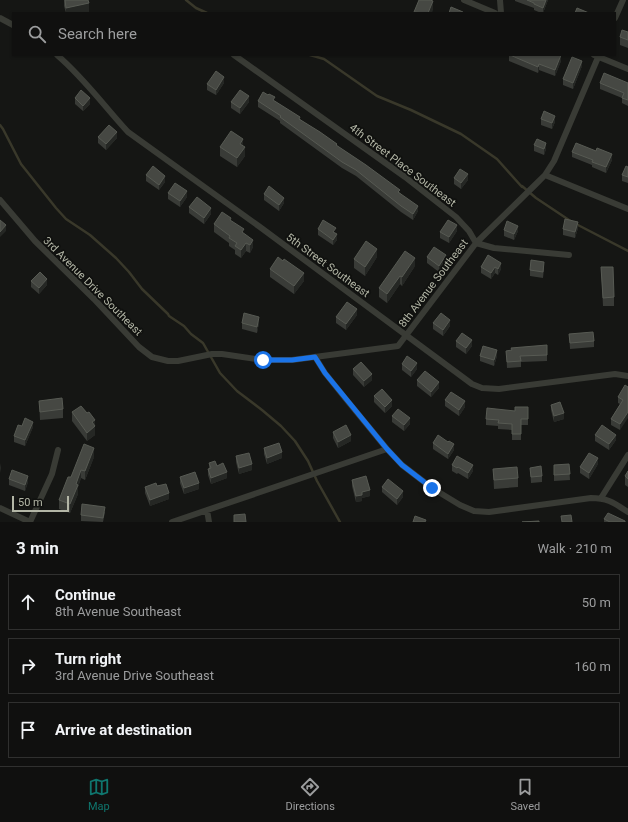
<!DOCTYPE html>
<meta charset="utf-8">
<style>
body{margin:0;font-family:Roboto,sans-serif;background:#1e1e1d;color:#f1f3f6}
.scale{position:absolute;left:12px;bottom:10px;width:57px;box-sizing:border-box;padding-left:4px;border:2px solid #b3b6a6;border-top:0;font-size:11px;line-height:14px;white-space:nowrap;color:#b3b6a6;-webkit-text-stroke:3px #10110f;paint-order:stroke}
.stop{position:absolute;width:12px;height:12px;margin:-9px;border:3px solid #1a73e8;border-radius:50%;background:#fff}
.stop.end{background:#1a73e8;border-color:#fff;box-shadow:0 1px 4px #0008}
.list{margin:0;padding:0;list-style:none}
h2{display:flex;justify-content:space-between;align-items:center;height:52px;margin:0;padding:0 16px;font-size:17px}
h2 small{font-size:13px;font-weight:400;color:#9c9d9e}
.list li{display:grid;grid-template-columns:26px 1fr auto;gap:12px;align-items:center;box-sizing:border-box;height:56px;margin:0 8px 8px;padding:0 8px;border:1px solid #30302f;border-radius:0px}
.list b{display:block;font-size:15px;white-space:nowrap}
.list p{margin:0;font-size:13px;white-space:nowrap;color:#9c9d9e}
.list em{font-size:13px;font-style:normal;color:#9c9d9e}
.icon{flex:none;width:22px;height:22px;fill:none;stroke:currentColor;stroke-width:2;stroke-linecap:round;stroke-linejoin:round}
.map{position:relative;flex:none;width:628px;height:522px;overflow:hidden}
.search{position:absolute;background:#10100f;box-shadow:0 1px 3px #0004;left:12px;right:12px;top:12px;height:44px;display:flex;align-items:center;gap:10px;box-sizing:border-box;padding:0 14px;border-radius:0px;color:#9c9d9e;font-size:15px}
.sheet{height:244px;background:#10100f}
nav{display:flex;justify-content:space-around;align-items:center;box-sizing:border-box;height:56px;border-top:1px solid #30302f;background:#10100f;font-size:11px;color:#9c9d9e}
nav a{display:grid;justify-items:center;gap:2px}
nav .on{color:#0f766e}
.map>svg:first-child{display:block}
</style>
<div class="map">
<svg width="628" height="522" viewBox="0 0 628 522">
<rect width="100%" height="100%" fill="#151614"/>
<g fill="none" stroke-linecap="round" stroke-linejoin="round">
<path stroke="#39382a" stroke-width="2.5" d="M186,0L196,8L207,13
M310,55L324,59L377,96L411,110L461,134L497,159L522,187V186L536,198L572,222
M0,125L3,129L21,164L56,208L66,219L90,235L116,258L129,272L142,289L168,314L169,316L184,326L191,334L203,343L220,373L237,391L262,410L281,426L295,441L308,461L317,481L340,522
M576,224L628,251"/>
<path stroke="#393b35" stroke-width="6" d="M464,0L495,13
M500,0L501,13
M0,18L13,25
M615,18L623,0
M57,55C84,78 104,106 128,132L260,227L472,384L482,388L499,389L615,374L628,376
M234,55L405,177L456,217L469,231L476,243L494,248L569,255
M594,55L628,69
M545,175L628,209
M0,200L35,241L94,299L139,347L152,357L168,361H178L212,354H222L263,360H292L398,346L476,243L536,184L545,175L554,161L599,55
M315,357L325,373L345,398L387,449L402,465L432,488L460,505L474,511L489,512L591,498C608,498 614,503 628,512
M601,498L628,455
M0,508L30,522
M207,510L209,522
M30,522L52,474L58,450
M172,522L387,449"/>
</g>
<path fill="#393b37" d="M64,0H88L89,12L84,13H66L64,6Z
M515,0H548L543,13H541L534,10V8L515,1Z
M628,32V48L620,45V37Z
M509,55L561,61L555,76L539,70L538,73L509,61Z
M582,66L573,89L563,85V79Z
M224,83L216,95L207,90V84Z
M600,83H628V106L622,103V98L600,89Z
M75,98L90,104L83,111L75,104Z
M258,101H275L337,146L400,193L418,211L413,220L401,212L356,176L342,168L280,123V121L258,107Z
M231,102H249L240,114L231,108Z
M541,119L555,122L552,129L541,125Z
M98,137L117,138L106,150L98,143Z
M534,145L546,149L544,155L534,151Z
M243,146L245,156L237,167L220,156V147Z
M572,152L612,160L606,173L592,167V165L572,157Z
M628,167V183L622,181V175Z
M146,175L165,182L159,190L146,181Z
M454,178L468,180L461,189L454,184Z
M168,193L187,197L180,207L168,199Z
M264,194L284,203L279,211L264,200Z
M189,207L211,214L204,224L189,213Z
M231,221L244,234L253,247L250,253L246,251L241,258L235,254V250L229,246V243L214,232V224Z
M578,228L575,238L563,235V229Z
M318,229L336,233L337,240L333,245L318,235Z
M504,230L518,231L514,240L504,236Z
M457,231L449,243L440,238V232Z
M488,255L501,269L498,275L495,273L491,279L481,273V267Z
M377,257L365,276L354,268V259Z
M427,257L446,261L439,272L427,263Z
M283,261L304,281L294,294L270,277V269Z
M415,266L402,286L400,284L387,303L379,297V288Z
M601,267L614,297V306H603Z
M544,268L543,278L530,276V270Z
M31,281L47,285L39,294L31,287Z
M357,315L346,330L336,323V317Z
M242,323H259L257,333L242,329Z
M433,323L450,326L443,336L433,329Z
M569,334L594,341V347L570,349Z
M456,341L472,346L466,354L456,347Z
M547,345V361L521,362V367L507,368L506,351Z
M480,356H497L494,366L480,361Z
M402,364L417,369L411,377L402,370Z
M353,369L372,380L364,387L353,375Z
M417,380L439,388L431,397L417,386Z
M628,387L620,430L611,425V419L620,404L618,403V397Z
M374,396L392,406L385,413L374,402Z
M445,400L465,407L459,416L445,406Z
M39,401L63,409V418L40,420Z
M551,405L564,419L554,422L551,410Z
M528,407V425H521V440H512V430L498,429V426L486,425V419Z
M72,412L95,426V435L87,441L72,421Z
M392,416L410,424L404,431L392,422Z
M22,426L33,427L25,446L14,442V436Z
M333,432L351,441L338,448L333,438Z
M595,435L616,440L609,450L595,441Z
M448,442L454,450L448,459L433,449V443Z
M264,448L282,458L267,464L264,454Z
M236,456L252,470L239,474L236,462Z
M94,457L85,480L81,478L78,487V494L70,513L59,509V500L71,477Z
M209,463L217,466L227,478L211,484L208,475V469H209Z
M569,464L570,480L554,481V465Z
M598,464L589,479L580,473V467Z
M452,465L473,471L468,479L458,473L457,474L452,471Z
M530,468L542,476V482L531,483Z
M493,469L518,478V487L494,489Z
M628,471V487L625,485V476Z
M180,477L199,489L184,494L180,483Z
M9,479L28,482L25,491L9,485Z
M352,480L370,496L362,498V501L356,502L352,486Z
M157,486L169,499L150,506L145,493V487Z
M382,487L403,497L397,505L382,492Z
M105,512L103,522L81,521V515Z
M604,519L625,522H604Z"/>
<path fill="#252724" d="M546,0H548L543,13V8Z
M433,1V10L432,13H428Z
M89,3V12L84,13H66V8Z
M561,55V61L555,76V70Z
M582,61V66L573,89V83Z
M539,64V70L538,73V67Z
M224,77V83L216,95V90Z
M249,96V102L240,114V108Z
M90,98V104L83,111V106Z
M555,116V122L552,129V123Z
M117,132V138L106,150V144Z
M243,139V148L240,144Z
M546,143V149L544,155V149Z
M245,147V156L237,167V158Z
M612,154V160L606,173V167Z
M468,174V180L461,189V183Z
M165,176V182L159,190V185Z
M187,191V197L180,207V201Z
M284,198V203L279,211V205Z
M418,206V211L413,220V214Z
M211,208V214L204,224V218Z
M578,222V228L575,238V232Z
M6,225V231L0,237V232Z
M457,225V231L449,243V237Z
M518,226V231L514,240V234Z
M337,234V240L333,245V240Z
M253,240V247L250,253V245Z
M246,243V251L241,258V250Z
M377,249V257L365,276V267Z
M446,255V261L439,272V266Z
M415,258V266L402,286V277Z
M501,263V269L498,275V269Z
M495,267V273L491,279V273Z
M304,273V281L294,294V286Z
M400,276V284L387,303V294Z
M47,279V285L39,294V288Z
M357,309V315L346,330V324Z
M259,317V323L257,333V327Z
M450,320V326L443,336V330Z
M472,340V346L466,354V348Z
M497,350V356L494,366V360Z
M417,363V369L411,377V371Z
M372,374V380L364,387V381Z
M439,382V388L431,397V392Z
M392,400V406L385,413V407Z
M465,401V407L459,416V410Z
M628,412V418L620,430V424Z
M564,413V419L554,422V416Z
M410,418V424L404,431V425Z
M95,420V435L87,441V433L92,422Z
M33,422V427L25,446V440Z
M351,435V441L338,448V442Z
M616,435V440L609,450V444Z
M454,444V450L448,459V454Z
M94,448V457L85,480V471Z
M282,452V458L267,464V458Z
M598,458V464L589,479V473Z
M1,463V469L0,473V467Z
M252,464V470L239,474V468Z
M473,465V471L468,479V473Z
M81,470V478L78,487V494L70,513V504L76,484Z
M227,472V478L211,484V478Z
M28,476V482L25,491V485Z
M199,483V489L184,494V488Z
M370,490V496L362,498V501L356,502V496L362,492Z
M403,491V497L397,505V499Z
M169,493V499L150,506V500Z"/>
<path fill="#464843" stroke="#575a53" d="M65,0H88L89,3L66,8Z
M419,0H430L433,1L428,13L414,12Z
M527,0H546L543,8L534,4V3Z
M451,7L463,12L462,13H449Z
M577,8L589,13H575Z
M622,30L628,32V40L620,37Z
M510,55H561L555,70L539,64L538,67Z
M572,57L582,61L573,83L563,79Z
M216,71L224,77L216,90L207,84Z
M604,73L628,83V100L622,98L624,93L600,83Z
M81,90L90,98L83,106L75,98Z
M240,90L249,96L240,108L231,102Z
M263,92L268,95L269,94L275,97L273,100L300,117L299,119L320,132L337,144L336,145L366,165L400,190L398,192L418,206L413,214L401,206L356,170L342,162L280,117L281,116L258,101Z
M544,111L555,116L552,123L541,119Z
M109,125L117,132L106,144L98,137Z
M231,131L243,139L240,144L245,147L237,158L220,147Z
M537,139L546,143L544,149L534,145Z
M576,143L596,151L597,148L612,154L606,167L592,162L593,160L572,152Z
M153,166L165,176L159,185L146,175Z
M626,166L628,167V177L622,175Z
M460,169L468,174L461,183L454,178Z
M175,183L187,191L180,201L168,193Z
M269,186L284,198L279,205L264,194Z
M197,197L211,208L204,218L189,207Z
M222,212L231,218L230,220L244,229L242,232L253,240L250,245L246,243L241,250L235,246L237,243L229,238L230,236L214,224Z
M565,219L578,222L575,232L563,229Z
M0,220L6,225L0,232Z
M323,220L336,228L333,232L337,234L333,240L318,229Z
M448,220L457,225L449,237L440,232Z
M507,221L518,226L514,234L504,230Z
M366,241L377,249L365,267L354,259Z
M434,247L446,255L439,266L427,257Z
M405,251L415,258L402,277L400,276L387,294L379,288Z
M488,255L501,263L498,269L495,267L491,273L481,267Z
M278,257L283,261L284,259L304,273L294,286L270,269Z
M531,260L544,262L543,272L530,270Z
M601,267H613L614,297L603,298Z
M40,272L47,279L39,288L31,281Z
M347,302L357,309L346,324L336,317Z
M244,313L259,317L257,327L242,323Z
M441,313L450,320L443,330L433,323Z
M593,332L594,341L570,343L569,334Z
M462,333L472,340L466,348L456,341Z
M547,345V355L520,356L521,361L507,362L506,351L512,350L511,348Z
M483,346L497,350L494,360L480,356Z
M407,356L417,363L411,371L402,364Z
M361,362L372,374L364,381L353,369Z
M425,371L439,382L431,392L417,380Z
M625,385L628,387V412L620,424L611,419L623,400L618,397Z
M382,389L392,400L385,407L374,396Z
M451,392L465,401L459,410L445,400Z
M62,398L63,409L40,412L39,401Z
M560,402L564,413L554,416L551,405Z
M81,406L87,413L89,412L95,420L92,422L95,426L87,433L72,412Z
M515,407H528V419H521V434H512V424L498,423L499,420L486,419L487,408L515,411Z
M398,409L410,418L404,425L392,416Z
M25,418L33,422L25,440L14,436L18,425L22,426Z
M346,425L351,435L338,442L333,432Z
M602,425L616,435L609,444L595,435Z
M438,435L448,442L449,441L454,444L448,454L433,443Z
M279,443L282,452L267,458L264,448Z
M84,444L94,448L85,471L81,470L76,484L78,485L70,504L59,500L68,477H71Z
M249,453L252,464L239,468L236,456Z
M589,453L598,458L589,473L580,467Z
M457,456L473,465L468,473L458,467L457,468L452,465Z
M215,461L217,466L223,463L227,472L211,478L208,469L211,468L209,463Z
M569,464L570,474L554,475V465Z
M541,466L542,476L531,477L530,468Z
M517,467L518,478L494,480L493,469Z
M12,470L28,476L25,485L9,479Z
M628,471V479L625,476Z
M195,472L199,483L184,488L180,477Z
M366,476L370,490L362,492V495L356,496L352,480Z
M388,479L403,491L397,499L382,487Z
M156,483L157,486L166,484L169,493L150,500L145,487Z
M82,504L105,507L103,518L81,515Z
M608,513L625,521V522H610L604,519Z
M245,514L246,522H234V515Z
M571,515L572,522H562L561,516Z
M415,516L426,520L425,522H413Z
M539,521V522H522Z"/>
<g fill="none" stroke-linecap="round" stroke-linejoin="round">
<path stroke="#1a73e8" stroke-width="5" d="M263,360H292L315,357L325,373L387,449L402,465L432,488"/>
</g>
<g text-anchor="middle" stroke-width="3.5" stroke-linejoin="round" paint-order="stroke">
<g font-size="11" fill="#b3b6a6" stroke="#10110f">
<text transform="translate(403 165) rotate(37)" y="4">4th Street Place Southeast</text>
<text transform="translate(328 265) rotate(36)" y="4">5th Street Southeast</text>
<text transform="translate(433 283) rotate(-53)" y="4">8th Avenue Southeast</text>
<text transform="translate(93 286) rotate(45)" y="4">3rd Avenue Drive Southeast</text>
</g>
</g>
</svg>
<div class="scale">50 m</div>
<div class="stop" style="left:263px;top:360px"></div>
<div class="stop end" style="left:432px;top:488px"></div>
<div class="search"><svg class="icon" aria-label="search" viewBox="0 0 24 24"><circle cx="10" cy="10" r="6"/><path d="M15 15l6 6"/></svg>Search here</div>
</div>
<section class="sheet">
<h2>3 min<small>Walk · 210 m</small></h2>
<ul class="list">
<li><svg class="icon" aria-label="ahead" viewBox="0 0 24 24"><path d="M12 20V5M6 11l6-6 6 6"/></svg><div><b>Continue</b><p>8th Avenue Southeast</p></div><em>50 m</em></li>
<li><svg class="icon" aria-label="right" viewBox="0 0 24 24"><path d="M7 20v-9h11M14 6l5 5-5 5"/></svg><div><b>Turn right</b><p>3rd Avenue Drive Southeast</p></div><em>160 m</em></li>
<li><svg class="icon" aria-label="arrive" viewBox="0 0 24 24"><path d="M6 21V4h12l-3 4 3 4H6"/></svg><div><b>Arrive at destination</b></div></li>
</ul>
</section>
<nav>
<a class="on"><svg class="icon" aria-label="map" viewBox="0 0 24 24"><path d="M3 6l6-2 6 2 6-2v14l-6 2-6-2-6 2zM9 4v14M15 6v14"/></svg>Map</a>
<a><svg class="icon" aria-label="directions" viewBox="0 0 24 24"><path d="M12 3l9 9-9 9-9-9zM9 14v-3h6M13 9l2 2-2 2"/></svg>Directions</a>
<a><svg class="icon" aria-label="saved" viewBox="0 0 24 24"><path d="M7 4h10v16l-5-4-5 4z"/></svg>Saved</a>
</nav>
